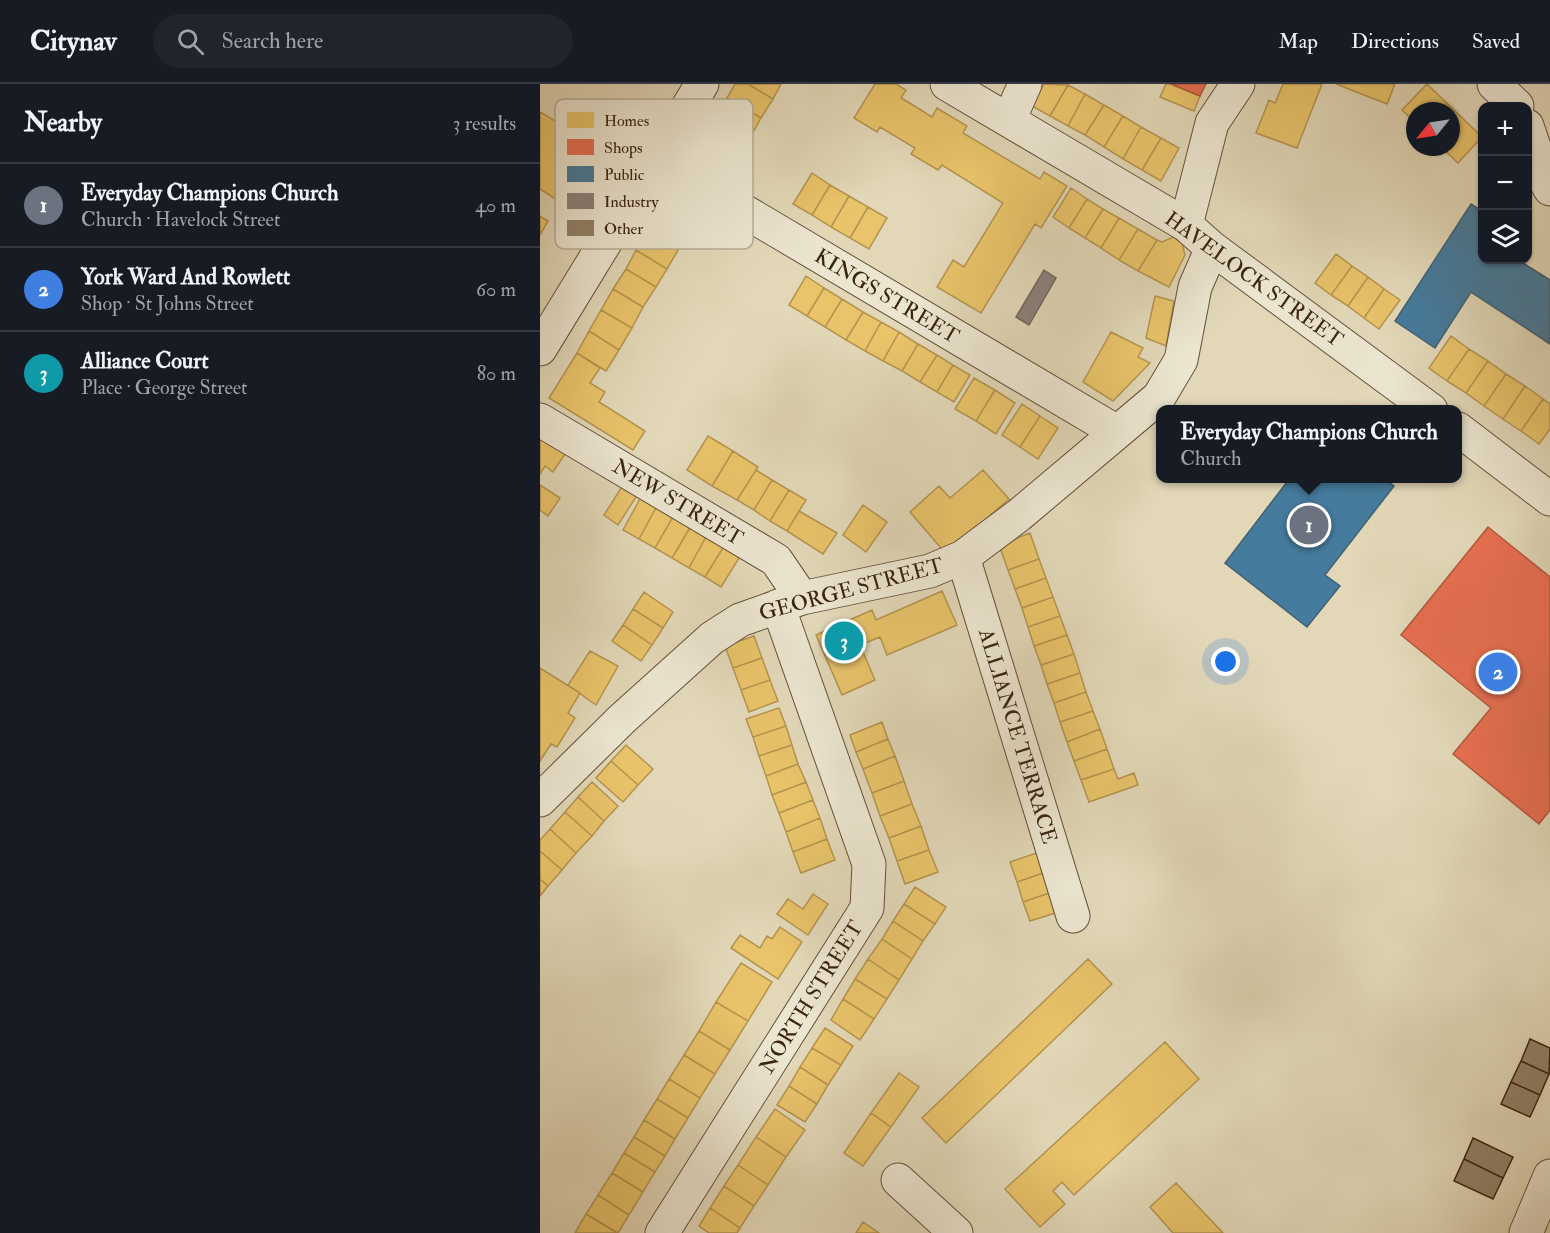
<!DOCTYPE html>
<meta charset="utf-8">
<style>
body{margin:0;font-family:"IM FELL Double Pica",serif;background:#20242c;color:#f1f3f6}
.controls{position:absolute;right:18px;top:18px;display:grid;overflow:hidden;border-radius:12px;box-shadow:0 2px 4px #0004}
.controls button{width:54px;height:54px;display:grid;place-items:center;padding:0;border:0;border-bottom:2px solid #363941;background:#171b24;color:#f1f3f6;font:30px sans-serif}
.compass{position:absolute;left:866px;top:18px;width:54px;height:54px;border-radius:50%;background:#171b24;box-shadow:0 2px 4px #0004;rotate:240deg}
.you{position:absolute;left:686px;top:578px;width:21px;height:21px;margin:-15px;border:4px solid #fff;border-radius:50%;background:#1a73e8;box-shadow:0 0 0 9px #1a73e833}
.badge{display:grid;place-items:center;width:39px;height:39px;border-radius:50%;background:#d93025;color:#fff;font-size:20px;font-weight:700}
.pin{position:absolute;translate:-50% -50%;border:3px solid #fff;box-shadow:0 2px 6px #0006}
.popup{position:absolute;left:616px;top:321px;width:306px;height:78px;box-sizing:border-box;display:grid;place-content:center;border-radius:12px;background:#171b24;filter:drop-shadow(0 2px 4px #0005);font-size:20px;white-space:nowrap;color:#9ea1a6}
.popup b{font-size:22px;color:#f1f3f6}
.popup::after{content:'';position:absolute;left:50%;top:100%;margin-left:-12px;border:12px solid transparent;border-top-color:#171b24}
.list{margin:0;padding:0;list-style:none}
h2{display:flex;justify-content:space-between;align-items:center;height:78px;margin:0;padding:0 24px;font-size:26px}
h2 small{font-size:20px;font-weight:400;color:#9ea1a6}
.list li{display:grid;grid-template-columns:39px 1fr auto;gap:18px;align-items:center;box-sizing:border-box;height:84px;padding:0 24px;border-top:2px solid #363941}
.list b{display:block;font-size:22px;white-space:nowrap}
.list p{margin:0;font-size:20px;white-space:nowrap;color:#9ea1a6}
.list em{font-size:20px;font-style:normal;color:#9ea1a6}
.icon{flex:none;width:33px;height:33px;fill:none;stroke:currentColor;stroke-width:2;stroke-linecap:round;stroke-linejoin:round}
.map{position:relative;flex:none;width:1010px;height:1149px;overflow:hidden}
header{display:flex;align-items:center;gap:36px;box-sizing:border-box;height:84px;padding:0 30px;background:#171b24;border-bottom:2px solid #363941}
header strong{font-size:28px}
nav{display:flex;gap:33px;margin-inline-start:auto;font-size:21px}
.search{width:420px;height:54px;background:#20242c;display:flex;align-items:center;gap:15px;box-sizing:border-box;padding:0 21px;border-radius:33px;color:#9ea1a6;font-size:22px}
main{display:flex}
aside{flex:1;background:#171b24}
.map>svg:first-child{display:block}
</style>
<header>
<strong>Citynav</strong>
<div class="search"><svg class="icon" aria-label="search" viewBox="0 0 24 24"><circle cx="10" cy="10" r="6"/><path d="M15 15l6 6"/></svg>Search here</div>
<nav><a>Map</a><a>Directions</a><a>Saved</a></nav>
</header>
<main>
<aside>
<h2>Nearby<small>3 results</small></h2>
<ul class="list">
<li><span class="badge" style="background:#6b7280">1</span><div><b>Everyday Champions Church</b><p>Church · Havelock Street</p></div><em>40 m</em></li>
<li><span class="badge" style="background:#3f7fe0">2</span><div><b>York Ward And Rowlett</b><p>Shop · St Johns Street</p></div><em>60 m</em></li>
<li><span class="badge" style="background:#0f9aa8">3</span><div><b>Alliance Court</b><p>Place · George Street</p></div><em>80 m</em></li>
</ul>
</aside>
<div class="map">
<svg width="1010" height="1149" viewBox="0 0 1010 1149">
<rect width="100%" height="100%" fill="#e2d8b8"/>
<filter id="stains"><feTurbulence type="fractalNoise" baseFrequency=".00333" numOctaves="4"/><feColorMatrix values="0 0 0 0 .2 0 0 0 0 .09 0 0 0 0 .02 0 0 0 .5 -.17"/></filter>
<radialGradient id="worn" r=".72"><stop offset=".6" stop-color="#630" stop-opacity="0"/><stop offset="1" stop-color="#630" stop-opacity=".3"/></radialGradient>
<path fill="#e9c46a" stroke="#b4944f" stroke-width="1.5" d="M195,0H208L233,15L221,34L187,14Z
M208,0H241L233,15Z
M335,0H356L366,6L361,14L368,18L392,33L397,24L427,42L423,49L500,95L504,88L527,102L501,144L495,140L441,229L397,203L413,176L424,183L463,119L402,81L398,86L371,70L375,64L340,43L337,48L314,34Z
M504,0L528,1L510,32L492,22Z
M626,0H631L660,12L654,27L620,13Z
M743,0H782L757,64L716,49L729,16L735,19Z
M796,0H855L847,20Z
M887,0L942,53L918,79L901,63H911V27H875V38L862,26Z
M528,1L545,10L528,42L510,32Z
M545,10L564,21L545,51L528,42Z
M187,14L221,34L207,59L173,38Z
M564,21L583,32L564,63L545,51Z
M0,28L55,61L20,118L0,105Z
M583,32L601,43L583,75L564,63Z
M173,38L207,59L193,83L158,63Z
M601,43L621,54L602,86L583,75Z
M621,54L639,64L621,97L602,86Z
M272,89L290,101L272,131L253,120Z
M290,101L309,112L291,143L272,131Z
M531,104L547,115L529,144L513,133Z
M129,110L160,129L149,148L118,129Z
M309,112L328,123L310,154L291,143Z
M547,115L563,125L545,154L529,144Z
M328,123L347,134L329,165L310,154Z
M563,125L579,134L561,164L545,154Z
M118,129L149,148L138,166L107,147Z
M0,132L8,137L0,151Z
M579,134L598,145L579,176L561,164Z
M598,145L617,156L598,187L579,176Z
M107,147L138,166L127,185L96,166Z
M633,153L642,159L645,171L629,203L598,187L617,156L622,158Z
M96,166L127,185L116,203L86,185Z
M796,170L812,182L791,211L775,199Z
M812,182L828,193L808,222L791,211Z
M86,185L116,203L103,223L73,205Z
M266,192L284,204L267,232L249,221Z
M828,193L844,205L824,234L808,222Z
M284,204L302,215L285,243L267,232Z
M73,205L103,223L92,244L61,226Z
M844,205L860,216L839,245L824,234Z
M615,212L634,217L626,262L606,254Z
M302,215L323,228L306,256L285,243Z
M61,226L92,244L79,266L49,247Z
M323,228L341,238L325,267L306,256Z
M341,238L359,248L343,277L325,267Z
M49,247L79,266L66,287L37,269Z
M359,248L378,260L362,287L343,277Z
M571,248L603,264L598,273L610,279L573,317L543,298Z
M911,252L929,265L907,297L889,284Z
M378,260L397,271L380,298L362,287Z
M929,265L948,277L926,309L907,297Z
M37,269L60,284L50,299L65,308L59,318L105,347L93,366L9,314Z
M397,271L413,281L397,308L380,298Z
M948,277L966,290L944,322L926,309Z
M413,281L430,291L414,318L397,308Z
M966,290L985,302L963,335L944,322Z
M434,294L455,306L436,337L415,325Z
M985,302L1003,315L981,347L963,335Z
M455,306L475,319L456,350L436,337Z
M1003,315L1010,320V345L999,360L981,347Z
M482,320L500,332L480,363L462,351Z
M500,332L518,344L498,375L480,363Z
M168,352L193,367L172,402L147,386Z
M0,354L25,370L13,388L5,382L0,390Z
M193,367L218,383L197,416L172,402Z
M216,386L232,396L214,426L197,416Z
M443,386L469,415L406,470L370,428L399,402L410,414Z
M232,396L249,406L230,437L214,426Z
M0,401L20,414L8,432L0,426Z
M83,401L98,410L78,441L64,431Z
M249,406L266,416L247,447L230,437Z
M101,413L117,422L99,455L83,446Z
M323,421L347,438L326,468L303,451Z
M117,422L134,431L115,464L99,455Z
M259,427L297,449L283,470L247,447Z
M134,431L151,442L132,474L115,464Z
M151,442L167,451L149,484L132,474Z
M490,449L499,475L468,486L459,461Z
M167,451L184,462L165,493L149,484Z
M184,462L201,471L181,503L165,493Z
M499,475L506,494L475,505L468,486Z
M506,494L513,513L482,524L475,505Z
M402,507L417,541L347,571L340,553L320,561L335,596L302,611L276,551L332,526L336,536Z
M104,508L133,528L123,544L93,525Z
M513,513L520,532L488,543L482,524Z
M93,525L123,544L112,561L83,541Z
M520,532L527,551L494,562L488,543Z
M83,541L112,561L101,577L72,557Z
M527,551L534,570L501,581L494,562Z
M214,552L222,574L193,584L185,562Z
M50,567L78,582L56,621L28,601Z
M534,570L540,589L507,600L501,581Z
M222,574L230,596L201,606L193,584Z
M0,584L40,609L28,629L35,634L17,663L11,660L0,677Z
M540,589L546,608L514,619L507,600Z
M230,596L238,617L209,628L201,606Z
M546,608L553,627L520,638L514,619Z
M239,624L246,642L213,653L206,635Z
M553,627L560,645L527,658L520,638Z
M342,638L348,655L316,668L310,651Z
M246,642L252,661L219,672L213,653Z
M560,645L567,665L534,677L527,658Z
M348,655L355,672L323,685L316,668Z
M86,661L113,685L98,701L71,677Z
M252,661L258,680L226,692L219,672Z
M567,665L574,685L541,696L534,677Z
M355,672L364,697L332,709L323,685Z
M71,677L98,701L83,718L56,694Z
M258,680L266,698L232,711L226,692Z
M574,685L578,695L594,689L598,701L549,718L541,696Z
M364,697L372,720L340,732L332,709Z
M52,698L78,722L64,737L38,713Z
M266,698L273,716L239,729L232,711Z
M38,713L64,737L52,752L25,728Z
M273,716L280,734L246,748L239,729Z
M372,720L381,742L349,754L340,732Z
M25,728L52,752L36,769L10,745Z
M280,734L287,755L253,768L246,748Z
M381,742L389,766L357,777L349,754Z
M10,745L36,769L22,786L0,767V756Z
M287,755L295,776L261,789L253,768Z
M389,766L398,788L365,800L357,777Z
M505,766L512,786L477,798L470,778Z
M0,767L22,786L8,802L0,795Z
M512,786L518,806L483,818L477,798Z
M0,795L8,802L0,812Z
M375,803L406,823L395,840L364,820Z
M518,806L525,826L490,837L483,818Z
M273,810L288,820L268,851L237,830L248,815L263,825Z
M364,820L395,840L383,857L353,837Z
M353,837L383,857L372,875L342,855Z
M240,843L262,858L238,895L191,864L200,851L220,864L227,852L232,855Z
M342,855L372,875L359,896L328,875Z
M328,875L359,896L347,915L315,895Z
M548,875L572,900L406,1059L382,1034Z
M201,879L232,898L208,937L176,918Z
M315,895L347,915L334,935L303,915Z
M303,915L334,935L320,956L291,936Z
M176,918L208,937L190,966L159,947Z
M285,944L313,962L301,981L272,964Z
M159,947L190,966L175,990L144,971Z
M625,958L659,995L534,1111L522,1098L513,1107L525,1120L500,1143L465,1105Z
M272,964L301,981L288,1001L260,983Z
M144,971L175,990L160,1014L129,995Z
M260,983L288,1001L277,1020L249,1002Z
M359,989L379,1003L351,1043L331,1029Z
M129,995L160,1014L148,1034L117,1015Z
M249,1002L277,1020L265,1038L237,1021Z
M117,1015L148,1034L135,1055L104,1036Z
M235,1025L265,1046L246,1073L216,1053Z
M331,1029L351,1043L323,1082L304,1069Z
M104,1036L135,1055L125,1072L94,1053Z
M94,1053L125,1072L115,1088L84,1069Z
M216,1053L246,1073L228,1101L198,1081Z
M84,1069L115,1088L103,1108L72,1089Z
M198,1081L228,1101L214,1122L184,1102Z
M72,1089L103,1108L89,1131L58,1111Z
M636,1099L683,1149H633L610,1123Z
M184,1102L214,1122L200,1144L170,1124Z
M58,1111L89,1131L78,1149L46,1130Z
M170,1124L200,1144L197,1149H169L159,1142Z
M46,1130L77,1149H35Z
M323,1138L339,1149H316Z"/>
<path fill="#e76f51" stroke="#b3583e" stroke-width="1.5" d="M631,0H666L660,12Z
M948,443L1010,493V726L999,740L913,670L951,624L861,551Z"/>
<path fill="#457b9d" stroke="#426173" stroke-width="1.5" d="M931,120L942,127V176H978L1010,196V260L931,208L895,264L855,237Z
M750,394H844L854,402L785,491L800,502L767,543L685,479Z"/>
<path fill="#8a817c" stroke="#72655c" stroke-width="1.5" d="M504,186L516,194L489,241L476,233Z"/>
<path fill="#918168" stroke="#3a2311" stroke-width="1.5" d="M990,955L1010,964L1009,990L981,977Z
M981,977L1009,990L1000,1011L971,998Z
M971,998L1000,1011L990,1033L961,1020Z
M933,1054L973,1073L963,1094L924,1075Z
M924,1075L963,1094L953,1115L914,1097Z"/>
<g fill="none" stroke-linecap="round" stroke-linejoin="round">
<g stroke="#64503b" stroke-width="35">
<path id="minor" d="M407,0L646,141L672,164L891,326
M954,0L977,22
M469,36L485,0
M987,42L1005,96L1010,105
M116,75L577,348
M646,141L672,39L698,0
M0,265L162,0
M0,336L236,476L262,514
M918,345L1010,415
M423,473L533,832
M0,716L82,635L172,554L200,536L262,514L390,487L423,473L479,431L619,313L641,276L655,203L672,164
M358,1096L416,1149
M122,1149L327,824L329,780L238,522
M986,1149L1010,1092"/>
</g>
<use href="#minor" stroke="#ece6d1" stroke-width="33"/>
</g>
<g text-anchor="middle" stroke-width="6" stroke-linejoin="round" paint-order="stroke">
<g font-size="21" fill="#3a2311" stroke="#ece6d1">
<text transform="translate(714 195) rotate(36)" y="7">HAVELOCK STREET</text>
<text transform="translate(347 212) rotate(31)" y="7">KINGS STREET</text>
<text transform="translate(138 418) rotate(31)" y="7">NEW STREET</text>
<text transform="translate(311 505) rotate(-15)" y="7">GEORGE STREET</text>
<text transform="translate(478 652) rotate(73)" y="7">ALLIANCE TERRACE</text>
<text transform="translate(271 913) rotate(-58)" y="7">NORTH STREET</text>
</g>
</g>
<rect x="15" y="15" width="198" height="150" rx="9" fill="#ece6d1" stroke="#b7ac97" stroke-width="1.5"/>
<rect x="27" y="28" width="27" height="16" fill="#e9c46a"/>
<rect x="27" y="55" width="27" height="16" fill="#e76f51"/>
<rect x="27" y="82" width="27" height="16" fill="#457b9d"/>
<rect x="27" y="109" width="27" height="16" fill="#8a817c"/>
<rect x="27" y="136" width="27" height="16" fill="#918168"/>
<g font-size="16" fill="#3a2311">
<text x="64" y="42">Homes</text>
<text x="64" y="69">Shops</text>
<text x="64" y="96">Public</text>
<text x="64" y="123">Industry</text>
<text x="64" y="150">Other</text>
</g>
<rect width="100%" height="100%" filter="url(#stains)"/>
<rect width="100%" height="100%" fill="url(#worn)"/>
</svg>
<div class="controls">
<button>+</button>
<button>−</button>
<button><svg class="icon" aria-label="layers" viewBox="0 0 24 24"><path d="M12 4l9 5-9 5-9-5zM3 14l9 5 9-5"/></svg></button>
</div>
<svg class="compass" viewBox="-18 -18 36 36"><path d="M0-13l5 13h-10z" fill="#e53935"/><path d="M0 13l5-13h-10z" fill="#9ea1a6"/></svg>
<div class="you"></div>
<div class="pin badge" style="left:769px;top:441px;background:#6b7280">1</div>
<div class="popup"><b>Everyday Champions Church</b>Church</div>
<div class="pin badge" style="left:958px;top:588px;background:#3f7fe0">2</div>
<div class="pin badge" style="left:304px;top:557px;background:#0f9aa8">3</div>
</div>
</main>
